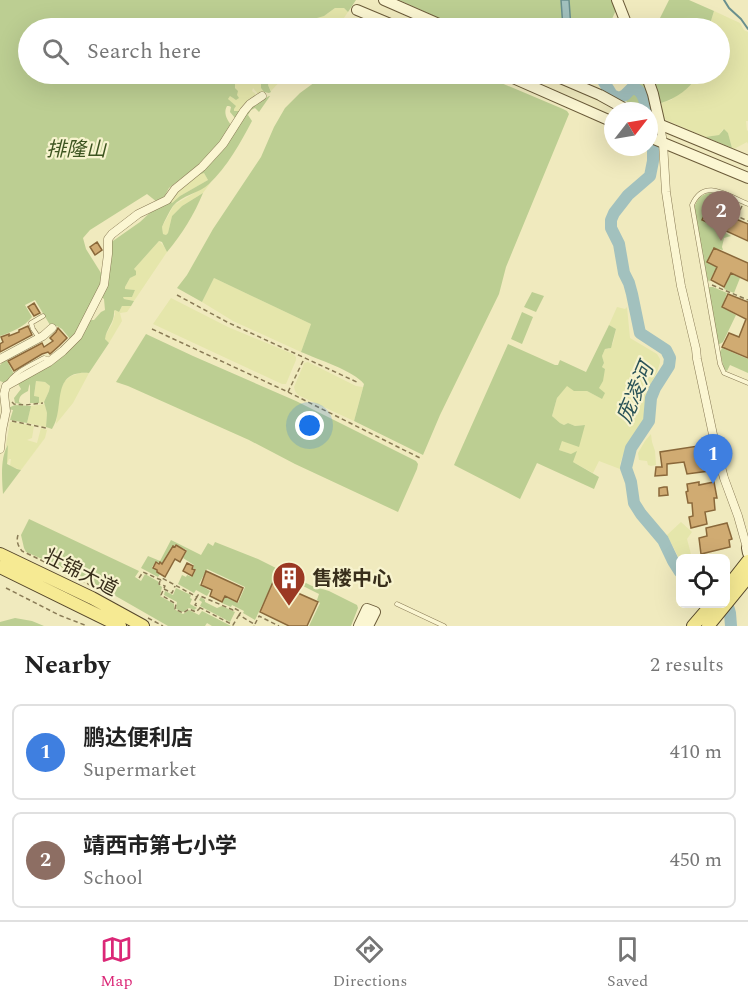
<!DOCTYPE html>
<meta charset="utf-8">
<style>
body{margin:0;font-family:Spectral,"Noto Sans SC",serif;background:#f2f2f2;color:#222}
.controls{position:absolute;right:18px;bottom:18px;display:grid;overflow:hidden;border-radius:9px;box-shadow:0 6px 24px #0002}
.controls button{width:54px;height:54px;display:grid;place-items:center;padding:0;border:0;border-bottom:2px solid #e0e0e0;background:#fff;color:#222;font:30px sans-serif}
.compass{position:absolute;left:604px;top:102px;width:54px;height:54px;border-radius:50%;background:#fff;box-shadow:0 6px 24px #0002;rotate:59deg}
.you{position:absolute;left:310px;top:426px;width:21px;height:21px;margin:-15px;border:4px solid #fff;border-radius:50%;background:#1a73e8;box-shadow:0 0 0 9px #1a73e833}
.badge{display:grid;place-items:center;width:39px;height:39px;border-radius:50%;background:#db2777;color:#fff;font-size:20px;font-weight:700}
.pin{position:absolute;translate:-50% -50px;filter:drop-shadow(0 2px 3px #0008)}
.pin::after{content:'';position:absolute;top:32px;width:21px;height:18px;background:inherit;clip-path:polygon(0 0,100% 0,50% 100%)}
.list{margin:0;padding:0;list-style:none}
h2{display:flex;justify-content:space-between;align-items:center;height:78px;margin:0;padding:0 24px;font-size:26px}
h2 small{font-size:20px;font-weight:400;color:#767676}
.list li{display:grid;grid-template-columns:39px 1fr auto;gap:18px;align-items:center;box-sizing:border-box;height:96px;margin:0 12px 12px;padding:0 12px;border:2px solid #e0e0e0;border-radius:9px}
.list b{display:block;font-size:22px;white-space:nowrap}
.list p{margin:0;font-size:20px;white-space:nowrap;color:#767676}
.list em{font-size:20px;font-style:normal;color:#767676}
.icon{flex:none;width:33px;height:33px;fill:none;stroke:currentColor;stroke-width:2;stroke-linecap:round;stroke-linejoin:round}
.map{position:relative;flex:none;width:748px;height:626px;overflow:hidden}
.search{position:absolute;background:#fff;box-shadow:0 6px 24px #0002;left:18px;right:18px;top:18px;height:66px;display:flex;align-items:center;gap:15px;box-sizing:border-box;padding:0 21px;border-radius:33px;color:#767676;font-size:22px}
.sheet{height:294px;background:#fff}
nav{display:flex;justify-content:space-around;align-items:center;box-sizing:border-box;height:84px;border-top:2px solid #e0e0e0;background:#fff;font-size:16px;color:#767676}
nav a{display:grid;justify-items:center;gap:3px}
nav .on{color:#db2777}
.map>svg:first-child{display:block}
</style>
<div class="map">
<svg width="748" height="626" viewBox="0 0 748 626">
<rect width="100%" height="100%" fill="#f0eabe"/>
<path fill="#e5e6ab" d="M335,8H344L348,12L337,28H333L331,25H326L318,21L316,18L327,14Z
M714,11L740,23L744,30L748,32V121H746L747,131L748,130V144L747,142L734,149L732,148L728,133L723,129L719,135L705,137L664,119L661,103L671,100L695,80L698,74H720V28H710V24Z
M235,74H250L261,84V88L264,92L259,95L253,88L252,91L258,96L242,111L237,112L234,111L228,99L230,95L234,99L237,95L235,86L231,79Z
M271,74H287L271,91L268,85Z
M202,173H204L208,180L180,196L172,203L170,200L175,192L192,177Z
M211,182L203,193L182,206L172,216L168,233L166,235L163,234L162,227L174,205L206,186Z
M159,241L164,246L167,252L134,301L124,299L123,297L124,296L132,297L135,290L125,289V287L130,278L132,276L134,269Z
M214,278L311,324L301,352L233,321L202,302Z
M171,298L228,327L293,354L296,357V360L286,384H282L153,324Z
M122,306H131L127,312L120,313L122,321L109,343L105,339V336L112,324L115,314L114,311L115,310L119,312Z
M617,307L625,309L627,307L630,338L657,354L660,359V363L657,372L646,393L643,424L633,436L623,455L620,464V469L599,461L593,473L573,462L574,457L571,454L559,450L562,441L584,425L575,426L568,423L564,425L560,423L552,416L557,398L567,385L576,390L587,391L602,399L599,388L605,369L602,367L604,363L602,356L605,349H609L613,343L616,329L609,325Z
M308,362L356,386L363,387L354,421L298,395L295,391L294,387L303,366L304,363Z
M80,373H89L73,403L56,424L60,391L64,382L71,376Z
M36,381L45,382L50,386L49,391L44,402L41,404L39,403V397H34Z
M45,404L47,413L46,427L27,423L31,406Z
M10,422H13L34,426L32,438L27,440L37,443L41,428L47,430L45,438L21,470L10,466L11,459H9L7,464V446L6,448V445Z
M651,434L652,442L655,451L656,465L651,466L648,465L647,461L639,460L638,453L645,441Z
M681,522L692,532L687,539L692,558H680V560L667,535Z"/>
<path fill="#bcce92" d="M0,0H356L348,12L344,8H335L324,16L317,18L318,21L326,25L329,24L333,28H28V74H235L231,79L235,82V88L238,91L237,95L239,98L236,100L230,96L228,99L236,106L234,109V111H242L235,118L230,112L231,107L229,106H227C223,113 227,120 232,126L227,134L201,163L169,188L164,197L157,202L147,194L90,230L83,238L86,249L101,273L102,282L86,317L71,340L62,329L57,326L54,327L50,325L35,300L25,305L32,317C24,327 12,332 0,336Z
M399,0H561L563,28H461Z
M569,0H613L616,10L608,28H571Z
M669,0H689L714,11L710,24V28H655Z
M250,74H257L258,75L262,74H271L268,85L271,92L269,93L264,92L261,88V84L258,83Z
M326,74H480L563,109L567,111L569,114L506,267L499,294L440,415L423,455L354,421L364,384C354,371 317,359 301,352L311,324L214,278L202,302L177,288L187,275L213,229L261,157L274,127L285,108L300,93Z
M634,74H641L653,112L652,114H649L644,93L630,88L627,91Z
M652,74H698C690,89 677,98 661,103Z
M633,90L639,92L645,111L627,103L625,97Z
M269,96H270L259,112L255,108L251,110L248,115L252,121C241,142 227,167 209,184C200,193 182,195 173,206C169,212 165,220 162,227L163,234L166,235L168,233L172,216L182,206L203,193C194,215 182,234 167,252L162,242L159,241L134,269L136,271V275L130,278L125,287V289L135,290L132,297H123L124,299L134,301L131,306H122L119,312L115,310L114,311C115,322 106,329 105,339L109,343L89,373C49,370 66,409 52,429L46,427L47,413L44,402L49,391L50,386L45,382L36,381L34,396L39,397V403H30V384L29,386L28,391C23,394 19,395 19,402L22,404L15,403L14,398L21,389L17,382L44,368L90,320H94L101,312L105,310L104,299L100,296L109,275V264L112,251L110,243L140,222L156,207L170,200L172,203L180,196L208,180L204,173L192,177L249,108Z
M724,129L728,133L732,148L705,137L719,135Z
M709,193H714L702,220L731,236L724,238L722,247L723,250L713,248L707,262L740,278L734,293L724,289L728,279L714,272L709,282L707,278L694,209C696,201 700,195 709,193Z
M708,287H713L727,293L722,307L736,315L723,342L718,345Z
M532,292L544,296L536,312L524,307Z
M522,312L533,317L522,344L511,339Z
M609,325L616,329L611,348L605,349L602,356L604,363L602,367L605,369L603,381L599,388L605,393L602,399L587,391H574L567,386L557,398L552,416L560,423L564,425L568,423L575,426L585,425L579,447L562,441L559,450L571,454L577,451L573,462L599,477L594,489L537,463L520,499L454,465L508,344L555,365H558L560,360L586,372Z
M146,334L193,356L296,401L416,461L418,464L417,469L398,512L295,464L249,440L128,386L116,382Z
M722,348L748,359V373L730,365L727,371L724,369L720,352Z
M6,359L14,374L5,383L0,381V365Z
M15,405L31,406L27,423L10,420L13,410L8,409V408Z
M8,445L7,464L17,469L21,470L3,494C2,480 0,457 8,445Z
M29,519L139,571L135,577L141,581L145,574L159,582L158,584L162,587L160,596L174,604V609L183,614L189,610L199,615L202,611L231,626H212L207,623L205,626H168L79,575L26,552L24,548L21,535Z
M171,540L201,555L208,543L213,546L215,542L258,559L312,586L329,591L357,605L358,608L351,626H309L320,603L317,600L319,594L295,582L292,588L274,580L255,620L243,613L244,611L232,605L231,607L222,603L225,597L238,603L245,587L207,569L199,584L210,591L207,596L196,590L194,593L178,584L182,575L186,577L187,575L192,577L196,570L193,568L194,565L183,558L187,550L182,548L181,550L179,549L180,547L176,544L174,546H172L162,563L156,562L152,567L160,574L158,577L141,568L148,556L160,561Z
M176,588L191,595L190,598L192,599L190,604L197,608L194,610L189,608L183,612L176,609L177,602L164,595L165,591L173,595Z
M201,597L205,600V602L217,608L222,606L235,612L230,622L200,606L202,602L199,600Z
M15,618L32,621L44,626H0V622Z"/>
<path fill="#a2c1be" stroke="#698f8d" stroke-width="1.5" d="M561,0H569L571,28H563Z
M633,86C645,87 647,100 648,111H645C643,103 642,91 633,90L625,97L627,91Z"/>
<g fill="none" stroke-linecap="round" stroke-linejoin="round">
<path stroke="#698f8d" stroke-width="2" d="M724,0L729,8L741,19L748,29"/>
<path stroke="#a2c1be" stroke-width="12" d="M599,74L612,95L619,98L625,95L632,88C643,89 645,102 647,111
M649,137L653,150V161L650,176L628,195L614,213L611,220V228L619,244L624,273L629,283L632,294L640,333L666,350L670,358L669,366L655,388L651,398L649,421L631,448L626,468L631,482L634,503L641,514L663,540L673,561L680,572
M726,600L730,613L731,626"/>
</g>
<path fill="#d0ab72" stroke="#8a683a" stroke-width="1.5" d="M237,74H248L253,78L249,83Z
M714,195L736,204L731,217L748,224V241L702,220Z
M97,242L102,250L95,255L90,247Z
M714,248L748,263V281L731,273L724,287L711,280L717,267L707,262Z
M728,294L748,302V358L722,347L729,333L739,337L746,319L722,307Z
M34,303L40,313L34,316L28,307Z
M28,326L32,335L0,352V344L3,342L1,337L9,334V336L19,332V330Z
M58,328L67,338L59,346L50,354L48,352L42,354L14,371L8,361L42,343L44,347L53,341L50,338L56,332Z
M698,446L700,456L707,455L709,471L687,474L684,462L667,464V475L655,476L656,467H662L660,452Z
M699,482V485L714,482L717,498H714L715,510L705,512L707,524L691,528L689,517L693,516L692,503H688L686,492L688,491L687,484Z
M664,487H667L668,495L659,496V488Z
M727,523L732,539L729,540L730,547L701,554L699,538L707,536L706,528Z
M176,545L186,551L180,562L175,559L165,577L157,572V570L153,568L156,562L159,564L160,562L162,564L173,546L175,547Z
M187,563L193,566L192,569L195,570L192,576L183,571Z
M206,571L243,588L237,602L225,596L222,602L210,596L212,590L201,585Z
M273,582L318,602L307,626H289L260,612Z"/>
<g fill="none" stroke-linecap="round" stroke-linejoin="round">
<g stroke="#897b56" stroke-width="5">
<path id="lane" d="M748,204C728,196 704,177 692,205L720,364L724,373L748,383
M39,338L33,329L31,323L43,316
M8,384C12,373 33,364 44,358L50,360
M397,604L444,626"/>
</g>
<g stroke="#897b56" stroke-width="9">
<path id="street" d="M660,125L663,143L666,192L672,232L681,286L696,349L697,359L715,444L724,478L738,516L747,548
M0,359L43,336L52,328
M0,449L2,430L6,411L4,394L6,386L49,362L63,351L78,336L104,285L108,254V239L112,234L138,214L167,200L175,189L202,167L223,144L244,111L250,104L262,96"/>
</g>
<g stroke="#6b5b39" stroke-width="12">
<path id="secondary" d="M384,0L448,28
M617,0L628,28
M357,10L400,28
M504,74L613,122
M551,74L600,95L629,111
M646,74L653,94L660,125
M649,120L748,161
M649,137L748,178
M747,548L748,553
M359,626L367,609L375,612L368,626"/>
</g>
<g stroke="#56472b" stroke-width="14">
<path id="primary" d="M0,554L92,598L143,626
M0,567L120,626
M726,589L748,561
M693,626L712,604
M708,626L748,577"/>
</g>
<path stroke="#897b56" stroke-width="1.5" stroke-dasharray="4.5 3" stroke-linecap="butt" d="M742,206L737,216L748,221
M712,285L748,300
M177,295L227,322L359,383
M152,329L288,392L422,459
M288,392L304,359
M12,402L14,404L25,405L43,403
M12,421L46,428
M18,535C16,541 18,546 22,551L78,578L105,594
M139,578L143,572L161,580L162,578L197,597L198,595L233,610L234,608L241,612L239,615L254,624V626
M160,581L159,584L165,586L161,595L176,604L175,609L183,613L189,609L196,612L200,608
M6,588L59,615L87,626
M164,589L172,593L175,586
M197,597L195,600L197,602L195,605L233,625L239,615
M148,618L163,626
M255,624L259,616L279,626"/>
<use href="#lane" stroke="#fbf6d2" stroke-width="4"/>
<use href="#street" stroke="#fbf6d2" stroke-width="8"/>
<use href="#secondary" stroke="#fbf6d2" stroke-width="10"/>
<use href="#primary" stroke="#f6ea93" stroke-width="12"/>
</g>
<defs>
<g id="building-pin" transform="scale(1.725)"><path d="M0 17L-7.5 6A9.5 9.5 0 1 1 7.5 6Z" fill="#9b3823" stroke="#f7f3ce"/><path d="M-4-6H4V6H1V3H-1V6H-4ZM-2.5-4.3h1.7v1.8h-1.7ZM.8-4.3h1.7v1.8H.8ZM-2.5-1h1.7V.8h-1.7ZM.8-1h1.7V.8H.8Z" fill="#fff"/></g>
</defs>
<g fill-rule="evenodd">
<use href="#building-pin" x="289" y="578"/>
</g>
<g text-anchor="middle" stroke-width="4.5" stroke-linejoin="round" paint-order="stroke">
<g font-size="20" font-style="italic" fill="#3e5521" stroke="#f7f3ce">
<text x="76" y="156">排隆山</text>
</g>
<g font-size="20" fill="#382e1b" stroke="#f7f3ce">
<text transform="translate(81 572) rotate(27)" y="7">壮锦大道</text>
</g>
<g font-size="20" font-weight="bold" fill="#382e1b" stroke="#f7f3ce" text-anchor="start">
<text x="312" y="585">售楼中心</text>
</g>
<g font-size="21" font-style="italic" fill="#2a5358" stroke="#f7f3ce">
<text transform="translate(635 393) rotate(-67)" y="7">庞凌河</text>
</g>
</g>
</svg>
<div class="controls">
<button><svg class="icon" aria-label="locate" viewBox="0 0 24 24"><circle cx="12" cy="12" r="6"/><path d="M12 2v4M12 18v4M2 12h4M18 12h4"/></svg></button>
</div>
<svg class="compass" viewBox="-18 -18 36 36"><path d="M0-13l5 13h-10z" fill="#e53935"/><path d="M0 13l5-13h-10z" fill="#767676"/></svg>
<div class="you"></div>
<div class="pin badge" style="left:713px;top:484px;background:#3f7fe0">1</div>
<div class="pin badge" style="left:721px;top:241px;background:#8d6e63">2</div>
<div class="search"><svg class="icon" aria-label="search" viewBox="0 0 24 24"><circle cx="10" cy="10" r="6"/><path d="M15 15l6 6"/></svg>Search here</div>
</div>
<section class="sheet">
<h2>Nearby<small>2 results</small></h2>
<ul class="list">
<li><span class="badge" style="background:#3f7fe0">1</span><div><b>鹏达便利店</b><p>Supermarket</p></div><em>410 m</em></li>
<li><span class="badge" style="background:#8d6e63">2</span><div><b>靖西市第七小学</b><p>School</p></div><em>450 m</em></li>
</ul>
</section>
<nav>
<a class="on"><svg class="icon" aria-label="map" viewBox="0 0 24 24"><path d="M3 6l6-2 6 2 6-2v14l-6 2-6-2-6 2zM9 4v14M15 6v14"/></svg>Map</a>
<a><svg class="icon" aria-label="directions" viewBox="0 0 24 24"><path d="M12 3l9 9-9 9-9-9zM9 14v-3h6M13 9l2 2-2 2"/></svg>Directions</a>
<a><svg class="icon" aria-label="saved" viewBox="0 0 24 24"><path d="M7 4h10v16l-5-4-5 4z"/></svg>Saved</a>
</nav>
